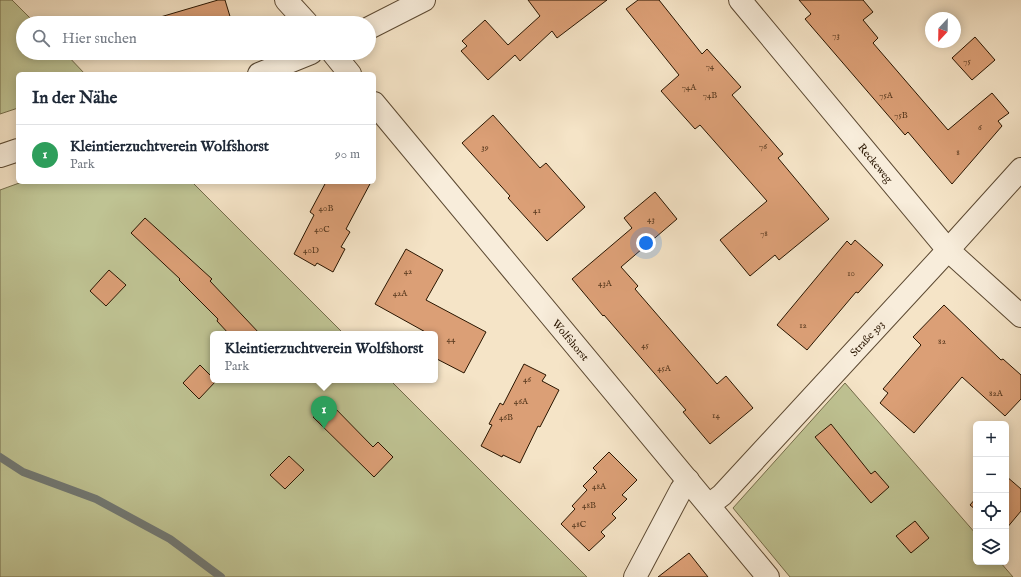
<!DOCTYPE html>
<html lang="de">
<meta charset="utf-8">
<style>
body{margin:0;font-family:"IM FELL English",serif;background:#f6f6f7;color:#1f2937}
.controls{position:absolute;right:12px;bottom:12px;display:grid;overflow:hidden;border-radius:6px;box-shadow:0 2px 10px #0003}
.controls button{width:36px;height:36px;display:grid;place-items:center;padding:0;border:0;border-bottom:1px solid #e0e1e3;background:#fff;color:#1f2937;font:20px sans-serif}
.compass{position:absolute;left:925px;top:12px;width:36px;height:36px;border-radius:50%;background:#fff;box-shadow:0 2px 10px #0003;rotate:202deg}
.you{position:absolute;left:646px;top:243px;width:14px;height:14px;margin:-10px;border:3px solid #fff;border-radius:50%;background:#1a73e8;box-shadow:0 0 0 6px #1a73e833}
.badge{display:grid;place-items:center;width:26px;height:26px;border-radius:50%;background:#8f2418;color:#fff;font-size:13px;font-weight:700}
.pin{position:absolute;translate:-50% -33px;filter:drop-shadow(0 1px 2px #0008)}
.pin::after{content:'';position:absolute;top:21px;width:14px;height:12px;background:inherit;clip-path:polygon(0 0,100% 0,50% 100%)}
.popup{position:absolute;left:210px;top:331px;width:228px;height:52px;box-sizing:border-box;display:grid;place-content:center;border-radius:6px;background:#fff;filter:drop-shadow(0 1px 3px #0005);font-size:13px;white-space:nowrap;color:#747a83}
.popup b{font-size:15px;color:#1f2937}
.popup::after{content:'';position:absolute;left:50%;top:100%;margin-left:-8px;border:8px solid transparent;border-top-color:#fff}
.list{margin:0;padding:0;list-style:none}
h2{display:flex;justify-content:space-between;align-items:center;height:52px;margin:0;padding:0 16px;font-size:17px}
h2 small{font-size:13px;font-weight:400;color:#747a83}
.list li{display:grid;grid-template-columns:26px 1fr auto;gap:12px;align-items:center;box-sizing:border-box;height:60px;padding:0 16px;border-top:1px solid #e0e1e3}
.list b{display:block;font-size:15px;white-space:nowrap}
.list p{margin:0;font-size:13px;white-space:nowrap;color:#747a83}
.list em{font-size:13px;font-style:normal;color:#747a83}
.icon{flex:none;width:22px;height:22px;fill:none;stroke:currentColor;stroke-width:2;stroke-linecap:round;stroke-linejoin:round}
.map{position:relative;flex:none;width:1021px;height:577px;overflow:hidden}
.search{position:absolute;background:#fff;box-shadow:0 2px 10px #0003;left:16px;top:16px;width:360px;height:44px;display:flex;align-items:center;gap:10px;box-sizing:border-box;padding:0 14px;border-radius:22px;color:#747a83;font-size:15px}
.panel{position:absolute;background:#fff;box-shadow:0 2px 10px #0003;left:16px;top:72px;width:360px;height:112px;border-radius:6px}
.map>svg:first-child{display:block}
</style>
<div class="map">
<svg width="1021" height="577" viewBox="0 0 1021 577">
<rect width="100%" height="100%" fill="#f5e4c7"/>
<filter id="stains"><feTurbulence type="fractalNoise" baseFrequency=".005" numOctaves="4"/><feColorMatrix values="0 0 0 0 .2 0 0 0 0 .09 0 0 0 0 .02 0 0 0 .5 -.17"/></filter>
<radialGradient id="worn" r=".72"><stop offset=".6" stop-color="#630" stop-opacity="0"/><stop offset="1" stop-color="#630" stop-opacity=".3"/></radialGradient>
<path fill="#bfc393" stroke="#746c4a" d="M0,0H12L35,23H23V53H65L85,74H18V108L0,114Z
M22,182H192L344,334H213V380H390L587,577H0V190Z
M845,383L976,534V562H1000L1013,577H790L733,508Z"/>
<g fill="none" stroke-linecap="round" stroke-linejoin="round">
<path stroke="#727974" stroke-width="8" d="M0,457L23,472L96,499L170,539L221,577"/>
</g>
<path fill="#db9f76" stroke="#291500" d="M218,0H225L232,23H140Z
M528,0H607L557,38L552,31L520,61L515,55L488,80L461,51L467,46L462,41L485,20L508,45L540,16Z
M638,0H659L702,54L707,49L741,87L732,95L783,154L778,158L829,219L779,260L775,255L750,276L720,240L767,201L700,125L695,129L661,91L679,75L626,9Z
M799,0H863L873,12L863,20L878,38L873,43L948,130L992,93L1009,113L998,121L1002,126L952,184L908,132L905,135L805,19L811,14Z
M975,37L995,60L972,80L952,58Z
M108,53H127L109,58Z
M493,115L540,168L546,163L585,207L547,241L508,198L510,196L462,143Z
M326,182H371L346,229L350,232L341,247L345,249L333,272L317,263L315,266L294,254L314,215L310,212Z
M655,192L677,219L621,267L638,286L635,289L717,384L726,376L753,408L710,444L683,412L686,410L604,315L603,316L572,279L632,228L624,218Z
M145,218L212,279L210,281L260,334H229L217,321L218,319L179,280L180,279L131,233Z
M855,240L883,265L858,293L856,292L807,350L777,325L847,241L851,245Z
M406,249L443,270L426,300L486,332L464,373L435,358V334H429L375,304Z
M109,270L126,285L106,306L90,291Z
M944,305L1001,360L1003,359L1021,375V399L1005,416L962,377L914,433L880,403L888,393L883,389L921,345L913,337Z
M524,364L546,375L542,381L559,390L540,427L538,426L520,463L503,455L502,457L481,446L492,425L489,424L500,403L503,405Z
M200,365L213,378V380L216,381L199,399L183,383Z
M329,402L373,447L378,442L393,457L374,477L313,417Z
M831,424L871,474L875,471L889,487L871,503L815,437Z
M609,452L637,480L622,495L627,499L612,514L616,518L601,532L605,536L589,551L561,524L575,509L572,506L587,490L583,486L597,472L593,468Z
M289,456L304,470L285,489L270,475Z
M1006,476L1021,489V511L1006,529Z
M976,498V510L970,505Z
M915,521L929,538L911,553L896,536Z
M689,553L708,577H658Z"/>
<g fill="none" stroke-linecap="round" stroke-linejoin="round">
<g stroke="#5c4932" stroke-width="24">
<g id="minor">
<path d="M286,0L307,23"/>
<path id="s1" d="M740,0L948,250L1021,316"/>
<path d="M369,28L424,0"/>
<path d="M333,53L350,74"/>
<path d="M259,74L311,53"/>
<path id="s2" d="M374,103L768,577"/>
<path d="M0,156L18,150"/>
<path id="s3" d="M709,505L722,495L948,250L1021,169"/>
<path d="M635,577L681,490L688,480"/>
</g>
</g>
<use href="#minor" stroke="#f8eddb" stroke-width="22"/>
</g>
<g text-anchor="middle" stroke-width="4" stroke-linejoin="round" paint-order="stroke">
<g font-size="9" fill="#56381e">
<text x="836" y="38">73</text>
<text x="967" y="64">75</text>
<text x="710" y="69">74</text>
<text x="689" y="90">74A</text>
<text x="710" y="98">74B</text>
<text x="886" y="98">75A</text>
<text x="901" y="118">75B</text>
<text x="980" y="130">6</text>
<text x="763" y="149">76</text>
<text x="485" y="150">39</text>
<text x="958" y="155">8</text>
<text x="326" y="211">40B</text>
<text x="537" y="213">41</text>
<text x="651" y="222">43</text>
<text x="322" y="232">40C</text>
<text x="764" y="236">78</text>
<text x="311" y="253">40D</text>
<text x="408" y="274">42</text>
<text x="851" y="276">10</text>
<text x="605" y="286">43A</text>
<text x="400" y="296">42A</text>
<text x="803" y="328">12</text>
<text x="451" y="342">44</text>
<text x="942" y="344">82</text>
<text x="645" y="348">45</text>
<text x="664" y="371">45A</text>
<text x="527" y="382">46</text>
<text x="996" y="396">82A</text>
<text x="521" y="404">46A</text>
<text x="716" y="418">14</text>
<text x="506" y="420">46B</text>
<text x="599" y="489">48A</text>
<text x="589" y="508">48B</text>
<text x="579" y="527">48C</text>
</g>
<g font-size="11" fill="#291500" stroke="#f8eddb">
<text dy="4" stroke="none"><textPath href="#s1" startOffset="212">Reckeweg</textPath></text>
<text dy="4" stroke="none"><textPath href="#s3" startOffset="230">Straße 393</textPath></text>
<text dy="4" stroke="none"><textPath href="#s2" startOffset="308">Wolfshorst</textPath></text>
</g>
</g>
<rect width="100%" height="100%" filter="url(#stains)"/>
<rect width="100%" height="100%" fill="url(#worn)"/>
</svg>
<div class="controls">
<button>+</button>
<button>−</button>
<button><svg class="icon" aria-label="locate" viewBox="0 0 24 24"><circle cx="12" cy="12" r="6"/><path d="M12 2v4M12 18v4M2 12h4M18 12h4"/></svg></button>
<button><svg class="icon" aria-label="layers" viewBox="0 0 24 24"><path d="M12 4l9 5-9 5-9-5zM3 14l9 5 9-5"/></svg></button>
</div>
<svg class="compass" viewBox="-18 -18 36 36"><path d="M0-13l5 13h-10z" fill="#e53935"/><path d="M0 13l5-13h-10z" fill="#747a83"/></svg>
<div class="you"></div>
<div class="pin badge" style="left:324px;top:429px;background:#2e9e5b">1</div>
<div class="popup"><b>Kleintierzuchtverein Wolfshorst</b>Park</div>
<div class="search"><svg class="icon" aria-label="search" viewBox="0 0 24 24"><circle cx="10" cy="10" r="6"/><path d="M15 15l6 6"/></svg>Hier suchen</div>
<section class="panel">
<h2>In der Nähe<small></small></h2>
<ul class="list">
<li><span class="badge" style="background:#2e9e5b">1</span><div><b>Kleintierzuchtverein Wolfshorst</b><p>Park</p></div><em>90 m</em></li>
</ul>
</section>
</div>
